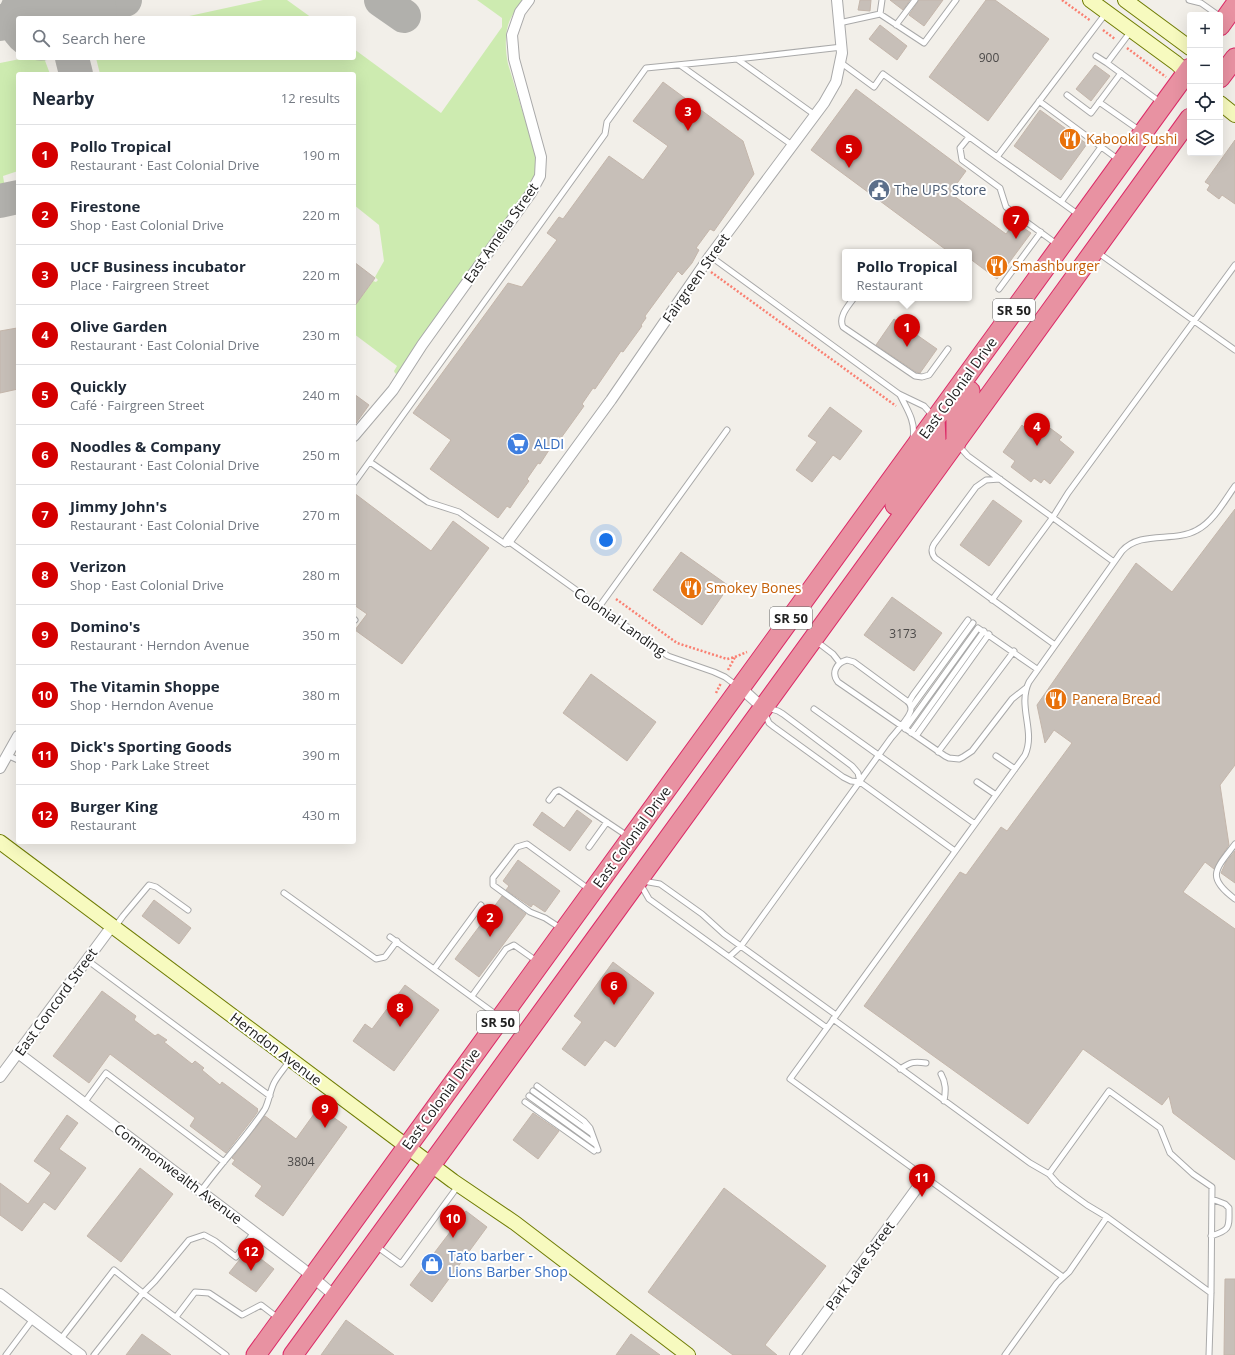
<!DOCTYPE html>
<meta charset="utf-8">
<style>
body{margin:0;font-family:"Open Sans",sans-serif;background:#f2f2f3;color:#1f2937}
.controls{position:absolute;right:12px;top:12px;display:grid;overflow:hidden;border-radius:4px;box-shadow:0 4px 16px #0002}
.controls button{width:36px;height:36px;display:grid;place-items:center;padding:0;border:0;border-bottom:1px solid #e0e1e3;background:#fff;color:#1f2937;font:20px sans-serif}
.you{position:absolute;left:606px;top:540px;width:14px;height:14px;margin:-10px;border:3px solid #fff;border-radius:50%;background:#1a73e8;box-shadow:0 0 0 6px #1a73e833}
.badge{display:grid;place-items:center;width:26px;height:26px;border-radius:50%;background:#d40000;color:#fff;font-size:13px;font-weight:700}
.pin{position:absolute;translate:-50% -33px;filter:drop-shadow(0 1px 2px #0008)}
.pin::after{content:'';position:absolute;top:21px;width:14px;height:12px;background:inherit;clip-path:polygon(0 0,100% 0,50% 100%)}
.popup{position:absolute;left:842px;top:249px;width:130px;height:52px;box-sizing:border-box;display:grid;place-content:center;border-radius:4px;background:#fff;filter:drop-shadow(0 1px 3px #0005);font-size:13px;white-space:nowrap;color:#747a83}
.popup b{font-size:15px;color:#1f2937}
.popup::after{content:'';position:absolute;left:50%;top:100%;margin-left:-8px;border:8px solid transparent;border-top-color:#fff}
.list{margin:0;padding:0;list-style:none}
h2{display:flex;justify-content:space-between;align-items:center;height:52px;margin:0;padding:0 16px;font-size:17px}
h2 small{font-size:13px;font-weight:400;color:#747a83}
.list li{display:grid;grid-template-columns:26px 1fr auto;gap:12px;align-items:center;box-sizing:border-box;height:60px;padding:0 16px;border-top:1px solid #e0e1e3}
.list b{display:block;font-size:15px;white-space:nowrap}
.list p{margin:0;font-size:13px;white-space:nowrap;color:#747a83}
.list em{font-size:13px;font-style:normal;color:#747a83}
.icon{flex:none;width:22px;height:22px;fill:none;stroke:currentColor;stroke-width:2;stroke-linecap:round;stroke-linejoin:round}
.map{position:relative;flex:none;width:1235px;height:1355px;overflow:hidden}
.search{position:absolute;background:#fff;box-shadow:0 4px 16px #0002;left:16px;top:16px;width:340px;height:44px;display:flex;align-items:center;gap:10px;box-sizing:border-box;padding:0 14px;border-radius:4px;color:#747a83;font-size:15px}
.panel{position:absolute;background:#fff;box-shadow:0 4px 16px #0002;left:16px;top:72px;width:340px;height:772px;border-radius:4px}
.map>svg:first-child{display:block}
</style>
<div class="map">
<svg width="1235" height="1355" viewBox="0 0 1235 1355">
<rect width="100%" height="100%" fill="#f2efe9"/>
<path fill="#cdebb0" d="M263,0H287L312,18H180Z
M477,0H523C519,5 515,10 512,16C504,29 505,49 508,64L534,149L536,162L535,180L398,375L395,373L394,371L397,366L354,334V307L373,281L376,282L378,280L375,277L384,261L379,225L354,205V74H100L96,58H354V49L441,113L502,27V18Z
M25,58H44L50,74H18V171L3,176L5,188L0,189V63Z"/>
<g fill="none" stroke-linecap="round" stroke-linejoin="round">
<path stroke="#b1b0ac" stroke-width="34" d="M381,0L404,16
M74,11L125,0
M0,24L17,14L29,0
M72,58L76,74
M0,201L18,197"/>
<path stroke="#b1b0ac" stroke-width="85" d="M41,18L74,11"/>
</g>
<path fill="#c7bfb8" stroke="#c4b6ab" d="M860,0H871L870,11L858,10Z
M890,0H910L903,10Z
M919,0H943L924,26L909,15Z
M986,0H995L1049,39L988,121L929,77Z
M880,25L907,46L897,60L869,39Z
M1095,65L1110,76L1091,101L1076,89Z
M663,82L743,141L754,174L714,231L710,229L696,248L699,250L692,263L682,275L678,271L645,316L646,318L641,325L642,326L623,352L621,351L595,389L593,388L582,404L584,406L561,438L558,436L540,464L538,463L527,479L529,481L516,499L510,508L507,506L498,518L430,469L451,440L413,413L508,283L522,287L557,240L547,233L559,217L563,219L609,156L643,180L668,146L633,121Z
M856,89L966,171L950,193L1006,234L1015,222L1031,233L997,279L969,258V252H949L811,150Z
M1040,110L1087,144L1061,180L1014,146Z
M1235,140V204L1222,195L1219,199L1207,190L1210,185L1205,182Z
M354,262L375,278L354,307Z
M894,319L937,349L920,373L916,372L876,345Z
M17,328L18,334V389L0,393V331Z
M354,394L369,405L354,426Z
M830,407L862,431L840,460L833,455L812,482L796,470L817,442L808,436Z
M1035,417L1062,437L1059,440L1074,452L1050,484L1044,479L1041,483L1034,478L1031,482L1011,467L1015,461L1003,452L1022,425L1026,429Z
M354,493L431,551L453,521L489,548L402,664L355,630L367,614L354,605Z
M993,500L1022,521L989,566L960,545Z
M1235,509V765L1220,785L1229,845L1220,858L1214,869L1205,862L1183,892L1235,929V1160L1173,1113L1169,1096L1162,1105L1083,1049L1028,1124L864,1006L960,872L966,875L1001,827L1007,831L1072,743L1054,730L1045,743L1037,705L1136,563L1172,592Z
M681,552L729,586L702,625L653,590Z
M892,597L942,633L914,671L864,635Z
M591,674L656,722L627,761L563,713Z
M577,810L592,821L570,851L533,825L542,812L564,828Z
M1235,851V883L1221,873L1226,862Z
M518,860L560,891L545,912L533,904L531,907L506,890L509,886L503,881Z
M502,896L526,914L479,977L455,959Z
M154,900L191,928L179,944L142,916Z
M613,962L654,993L615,1047L605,1040L585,1066L562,1049L582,1022L574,1016Z
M405,985L439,1010L394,1071L353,1041L365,1024L372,1029Z
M102,991L136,1016L134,1020L155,1036L158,1034L167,1040L164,1042L192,1064L195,1061L204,1068L202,1070L220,1085L222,1082L258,1109L257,1110L258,1111L254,1117L226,1153L190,1126L195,1118L110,1054L89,1083L53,1056Z
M319,1107L347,1127L283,1216L255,1196L262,1186L232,1164L235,1160L232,1158L265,1116L296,1139Z
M533,1113L559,1131L538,1159L513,1140Z
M67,1115L78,1123L59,1149L86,1168L55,1210L44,1202L22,1231L0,1215V1183L28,1204L51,1173L34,1161Z
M140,1168L173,1194L121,1262L87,1236Z
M724,1188L826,1266L765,1345L777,1355H733L648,1292Z
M466,1211L487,1227L432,1302L410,1285Z
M248,1249L274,1269L256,1292L229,1273Z
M1225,1279H1235V1355H1224Z
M346,1320L394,1355H321Z
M142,1334L171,1355H126Z
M631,1334L660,1355H616Z"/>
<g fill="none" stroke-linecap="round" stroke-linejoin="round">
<g stroke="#a9a9a9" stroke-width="7">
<path id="lane" d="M1189,0L1201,3L1218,15
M880,14L882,0
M839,23L880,14L924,43L956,0
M896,25L915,0
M1131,31L1107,63L1160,102
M1096,56L1107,63
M737,59L842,47
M840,62L874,87L883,74L997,157L1106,13
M680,65L792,145
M1067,95L1091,113L1121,73
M1039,101L1119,160
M1099,102L1139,130
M969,137L960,148L962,160L1000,188L1006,207L1058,245
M997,157L1061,202L1101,147
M1061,202L1079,215
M1097,252L1235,350
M710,256L899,394L924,406L933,416
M999,289L1041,232
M854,298C848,306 838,317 843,327L915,376L922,377L929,375L948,349
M900,395C907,409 916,422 913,438
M958,445L968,456L1114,562
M370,462L428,502L459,512L505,544
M1000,479L986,480L976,487L934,544C931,549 931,553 935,558L1055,645
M354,483L605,134L607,122L646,68L737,59L815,115
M508,541L668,656L714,672L725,677L737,686
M992,600L1053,517L1068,493L1235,265
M599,607L727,430
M354,619L355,620
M816,641L833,654L840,663
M909,702L913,695L968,620
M768,708L778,711L783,714L852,766L858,773L860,782
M911,708L973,623
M814,709L975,824
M765,714L769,723L774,727L843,777L851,781L860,782L955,851
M905,729L978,628L1037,669
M911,733L984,631
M916,736L989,634
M938,752L1014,651
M7,755L18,760
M996,756L1015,769
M977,782L996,795
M549,800L555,792L559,790L629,837
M1235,844C1216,869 1205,877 1235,899
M589,847L607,822
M643,881L660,884L702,914L724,934L836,1015
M641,885L649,899L827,1028
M284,893L376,959L385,957L397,941
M115,927L123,916L149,885L156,887L188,910
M562,929L545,918L530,912L493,885V878L517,847L527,844L590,890
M390,937L498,1016
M729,957L741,946L891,738C896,732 911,716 911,709C911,705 910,703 907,701L854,662L847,660C836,663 831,673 838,682L945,756L949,758L959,759L963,757L972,751L1012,699L1026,688
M87,960L270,1096
M434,969L481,905
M472,996L506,949L514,945L538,962
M833,1019L1030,1163L1049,1174L1058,1184L1087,1205L1107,1217L1211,1293
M900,1069C911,1062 914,1061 926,1063
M941,1074C946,1083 946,1090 944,1101
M537,1086L584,1121L590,1128L598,1150
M533,1091L591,1133
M529,1096L595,1144
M525,1102L594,1151
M84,1103L106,1073L224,1162
M1049,1174L1109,1091L1160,1128L1170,1153L1193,1174L1212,1187L1211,1293L1209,1355
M201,1191C221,1163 246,1138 265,1109C269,1101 270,1091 274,1083C278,1075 285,1068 290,1060
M1211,1236C1231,1230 1229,1227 1229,1208L1225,1204L1212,1199
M376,1246L401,1264L458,1186
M1063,1277L790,1079L1025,755C1036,731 1017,706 1029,682L1122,551C1141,530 1174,543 1197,530C1213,522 1225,500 1235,486
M176,1317L195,1292L209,1293L242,1315L261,1305L278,1318
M60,1340L114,1270L143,1293L94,1355
M6,1355L33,1319
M226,1355L143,1293L155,1281L189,1240L204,1235L215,1241L236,1257L254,1232
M1005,1355L1057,1283L1069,1272L1107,1217"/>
</g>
<g stroke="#a9a9a9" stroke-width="12">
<path id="street" d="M354,436L393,390L422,345L531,193L540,176L541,157L514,59L512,35L520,12L529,0
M508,541L611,400L710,256L824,103L836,82L842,53L837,0
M741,688L763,708
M0,768L18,736
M18,1053L303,1269L336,1297
M0,1077L112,926
M0,1294L81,1355
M795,1355L925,1177"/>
</g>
<g stroke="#707d05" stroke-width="16">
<path id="secondary" d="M1090,0L1176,63L1190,76
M1125,0L1190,48
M1220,103L1235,115
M0,842L453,1181L515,1223L688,1355"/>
</g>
<g stroke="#dc2a67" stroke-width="21">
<path id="highway" d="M1220,26L1235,5
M1220,78L1235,58
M956,443V410L970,391
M895,505L934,448L936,441L935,419
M256,1355L1190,68
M293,1355C393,1219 492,1082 591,945C791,670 991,394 1190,118"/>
</g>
<path stroke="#fa8072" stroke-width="2.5" stroke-dasharray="2 2" stroke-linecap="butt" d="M1062,0L1091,21
M1103,30L1115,39
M1127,48L1166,77
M711,272L896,406
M616,599L677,643L727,659L735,657L747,652
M728,670L735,657
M716,693L721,683"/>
<use href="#lane" stroke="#fff" stroke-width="5"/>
<use href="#street" stroke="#fff" stroke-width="10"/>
<use href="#secondary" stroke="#f7fabf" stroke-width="14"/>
<use href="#highway" stroke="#e892a2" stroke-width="19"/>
</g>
<defs>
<g id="restaurant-disc" transform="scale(1.15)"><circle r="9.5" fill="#e8710a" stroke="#fff"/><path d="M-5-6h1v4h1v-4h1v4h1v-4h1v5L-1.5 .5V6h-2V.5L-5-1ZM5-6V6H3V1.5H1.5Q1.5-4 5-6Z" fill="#fff"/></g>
<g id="civic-disc" transform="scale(1.15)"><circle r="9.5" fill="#5c6f8a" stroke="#fff"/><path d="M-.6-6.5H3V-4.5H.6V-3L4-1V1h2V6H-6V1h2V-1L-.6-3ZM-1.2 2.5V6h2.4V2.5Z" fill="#fff"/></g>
<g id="supermarket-disc" transform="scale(1.15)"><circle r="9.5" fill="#3f7fe0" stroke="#fff"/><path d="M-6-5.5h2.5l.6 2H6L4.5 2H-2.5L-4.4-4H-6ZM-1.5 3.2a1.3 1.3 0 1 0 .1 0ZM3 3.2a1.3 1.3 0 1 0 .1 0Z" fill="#fff"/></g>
<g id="shop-disc" transform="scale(1.15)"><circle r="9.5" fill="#3f7fe0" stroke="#fff"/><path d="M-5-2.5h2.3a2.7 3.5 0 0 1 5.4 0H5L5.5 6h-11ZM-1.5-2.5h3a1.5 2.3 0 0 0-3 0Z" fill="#fff"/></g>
</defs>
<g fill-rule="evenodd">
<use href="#restaurant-disc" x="1070" y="139"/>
<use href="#civic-disc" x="879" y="190"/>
<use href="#restaurant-disc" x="997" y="266"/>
<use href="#supermarket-disc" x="518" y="444"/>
<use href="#restaurant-disc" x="691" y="588"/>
<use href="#restaurant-disc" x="1056" y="699"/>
<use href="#shop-disc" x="432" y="1264"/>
</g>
<g text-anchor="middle" stroke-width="4" stroke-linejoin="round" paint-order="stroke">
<g font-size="12" fill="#4b4948">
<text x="989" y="62">900</text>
<text x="903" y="638">3173</text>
<text x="301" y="1166">3804</text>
</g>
<g fill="#fff" stroke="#646464" stroke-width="1">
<rect x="993" y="299" width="42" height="22" rx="3"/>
<rect x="770" y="607" width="42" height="22" rx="3"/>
<rect x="477" y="1011" width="42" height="22" rx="3"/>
</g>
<g font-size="13" font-weight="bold" fill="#222">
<text x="1014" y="315">SR 50</text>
<text x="791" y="623">SR 50</text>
<text x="498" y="1027">SR 50</text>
</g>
<g font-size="14" fill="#c56008" stroke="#fff" text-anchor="start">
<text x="1086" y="144">Kabooki Sushi</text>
<text x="1012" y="271">Smashburger</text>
<text x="706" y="593">Smokey Bones</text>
<text x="1072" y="704">Panera Bread</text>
</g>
<g font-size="14" fill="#4e5e75" stroke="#fff" text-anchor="start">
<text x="894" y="195">The UPS Store</text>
</g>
<g font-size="14" fill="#222" stroke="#fff">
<text transform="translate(501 233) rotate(-55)" y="5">East Amelia Street</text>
<text transform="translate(696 278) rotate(-55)" y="5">Fairgreen Street</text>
<text transform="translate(958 388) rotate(-54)" y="5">East Colonial Drive</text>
<text transform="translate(620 622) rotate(35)" y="5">Colonial Landing</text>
<text transform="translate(632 837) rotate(-54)" y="5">East Colonial Drive</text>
<text transform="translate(56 1002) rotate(-54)" y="5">East Concord Street</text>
<text transform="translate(276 1049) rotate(37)" y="5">Herndon Avenue</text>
<text transform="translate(441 1099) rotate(-54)" y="5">East Colonial Drive</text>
<text transform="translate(178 1174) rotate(37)" y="5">Commonwealth Avenue</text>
<text transform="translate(860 1266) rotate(-54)" y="5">Park Lake Street</text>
</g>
<g font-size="14" fill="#366cbe" stroke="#fff" text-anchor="start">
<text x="534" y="449">ALDI</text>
<text x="448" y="1261">Tato barber -<tspan x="448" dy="16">Lions Barber Shop</tspan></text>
</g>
</g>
</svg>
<div class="controls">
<button>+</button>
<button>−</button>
<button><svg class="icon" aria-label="locate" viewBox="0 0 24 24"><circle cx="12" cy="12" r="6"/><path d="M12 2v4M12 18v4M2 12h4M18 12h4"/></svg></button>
<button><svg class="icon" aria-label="layers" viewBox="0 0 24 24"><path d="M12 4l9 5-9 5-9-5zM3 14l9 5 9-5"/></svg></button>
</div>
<div class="you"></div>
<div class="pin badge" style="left:907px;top:347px">1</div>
<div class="popup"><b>Pollo Tropical</b>Restaurant</div>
<div class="pin badge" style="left:490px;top:937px">2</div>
<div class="pin badge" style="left:688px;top:131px">3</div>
<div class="pin badge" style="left:1037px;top:446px">4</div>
<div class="pin badge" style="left:849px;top:168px">5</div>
<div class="pin badge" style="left:614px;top:1005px">6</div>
<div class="pin badge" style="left:1016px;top:239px">7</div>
<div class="pin badge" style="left:400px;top:1027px">8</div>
<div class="pin badge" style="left:325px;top:1128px">9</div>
<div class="pin badge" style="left:453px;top:1238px">10</div>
<div class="pin badge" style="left:922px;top:1197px">11</div>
<div class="pin badge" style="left:251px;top:1271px">12</div>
<div class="search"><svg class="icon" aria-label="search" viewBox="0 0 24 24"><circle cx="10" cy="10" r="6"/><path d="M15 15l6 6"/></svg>Search here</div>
<section class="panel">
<h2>Nearby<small>12 results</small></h2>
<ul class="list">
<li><span class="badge">1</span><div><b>Pollo Tropical</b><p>Restaurant · East Colonial Drive</p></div><em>190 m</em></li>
<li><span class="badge">2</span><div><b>Firestone</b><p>Shop · East Colonial Drive</p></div><em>220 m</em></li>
<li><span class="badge">3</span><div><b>UCF Business incubator</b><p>Place · Fairgreen Street</p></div><em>220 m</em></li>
<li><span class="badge">4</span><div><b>Olive Garden</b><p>Restaurant · East Colonial Drive</p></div><em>230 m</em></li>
<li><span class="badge">5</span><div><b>Quickly</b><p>Café · Fairgreen Street</p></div><em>240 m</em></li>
<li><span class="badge">6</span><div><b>Noodles &amp; Company</b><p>Restaurant · East Colonial Drive</p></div><em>250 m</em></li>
<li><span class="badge">7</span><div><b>Jimmy John's</b><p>Restaurant · East Colonial Drive</p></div><em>270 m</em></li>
<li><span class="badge">8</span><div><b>Verizon</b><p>Shop · East Colonial Drive</p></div><em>280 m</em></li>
<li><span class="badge">9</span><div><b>Domino's</b><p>Restaurant · Herndon Avenue</p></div><em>350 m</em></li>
<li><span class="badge">10</span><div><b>The Vitamin Shoppe</b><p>Shop · Herndon Avenue</p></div><em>380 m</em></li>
<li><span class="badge">11</span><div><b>Dick's Sporting Goods</b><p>Shop · Park Lake Street</p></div><em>390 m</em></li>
<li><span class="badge">12</span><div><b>Burger King</b><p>Restaurant</p></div><em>430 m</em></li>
</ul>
</section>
</div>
